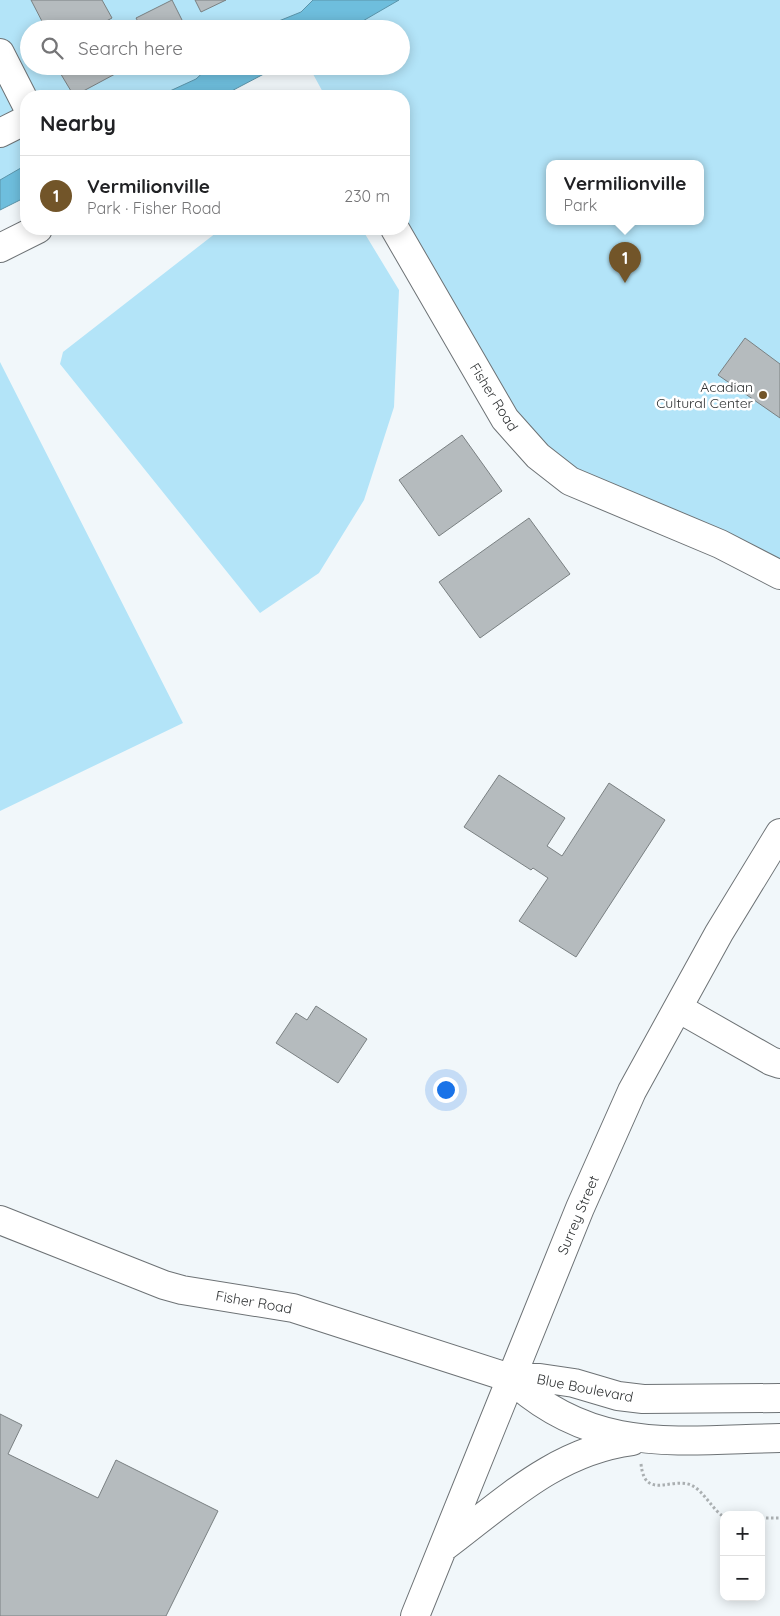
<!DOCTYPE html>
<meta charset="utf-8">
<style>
body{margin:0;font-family:Quicksand,sans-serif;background:#f2f2f2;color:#202124}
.controls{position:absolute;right:15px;bottom:15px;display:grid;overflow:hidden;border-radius:10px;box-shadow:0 2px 12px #0003}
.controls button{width:45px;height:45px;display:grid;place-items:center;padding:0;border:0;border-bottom:1px solid #e0e0e0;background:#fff;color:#202124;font:25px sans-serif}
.you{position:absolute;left:445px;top:1089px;width:18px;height:18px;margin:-12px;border:4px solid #fff;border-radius:50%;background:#1a73e8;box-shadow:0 0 0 8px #1a73e833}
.badge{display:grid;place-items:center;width:32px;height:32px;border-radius:50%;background:#725529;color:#fff;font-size:16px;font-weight:700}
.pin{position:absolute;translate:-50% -41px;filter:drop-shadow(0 1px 2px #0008)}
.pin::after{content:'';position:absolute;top:26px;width:18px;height:15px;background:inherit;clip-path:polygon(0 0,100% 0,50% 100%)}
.popup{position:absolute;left:546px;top:160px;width:158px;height:65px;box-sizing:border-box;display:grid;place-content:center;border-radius:10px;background:#fff;filter:drop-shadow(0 1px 4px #0005);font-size:16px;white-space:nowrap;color:#757577}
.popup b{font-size:19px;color:#202124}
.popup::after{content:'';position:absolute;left:50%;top:100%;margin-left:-10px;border:10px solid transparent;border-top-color:#fff}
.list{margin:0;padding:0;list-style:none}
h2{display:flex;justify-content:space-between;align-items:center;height:65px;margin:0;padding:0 20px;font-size:21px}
h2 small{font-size:16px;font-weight:400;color:#757577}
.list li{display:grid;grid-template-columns:32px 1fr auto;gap:15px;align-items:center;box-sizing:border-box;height:80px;padding:0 20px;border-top:1px solid #e0e0e0}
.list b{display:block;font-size:19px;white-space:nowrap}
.list p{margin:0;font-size:16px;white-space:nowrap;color:#757577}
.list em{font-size:16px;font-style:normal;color:#757577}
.icon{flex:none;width:28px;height:28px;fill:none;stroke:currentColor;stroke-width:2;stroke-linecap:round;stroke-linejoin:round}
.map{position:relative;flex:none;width:780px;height:1616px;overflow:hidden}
.search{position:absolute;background:#fff;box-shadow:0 2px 12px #0003;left:20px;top:20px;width:390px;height:55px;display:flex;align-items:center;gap:12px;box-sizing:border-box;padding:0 18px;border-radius:28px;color:#757577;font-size:19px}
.panel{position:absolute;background:#fff;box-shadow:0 2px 12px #0003;left:20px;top:90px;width:390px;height:145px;border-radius:20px}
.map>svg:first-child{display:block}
</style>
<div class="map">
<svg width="780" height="1616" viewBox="0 0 780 1616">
<rect width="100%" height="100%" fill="#f1f7fa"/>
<path fill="#b3e4f8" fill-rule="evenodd" d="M0,0H780V564L602,487L548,448L515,412L404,229V96H325L313,74L274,69L195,96H26V180L0,199ZM29,29H401V66H29ZM550,164H700V222H550Z
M221,229H362L399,290L394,407L364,500L319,573L260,613L60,364L63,352Z
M0,362L183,723L0,811Z"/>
<path fill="#6ebedd" stroke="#5b94aa" d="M313,0H399L349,29H259L301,12Z
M210,66H279L222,96H159L196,79Z
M26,165V197L0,210V180Z"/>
<path fill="#b5bbbe" stroke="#7a8082" d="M31,0H102L112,18L97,26L98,29H46Z
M172,0L183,22L170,29H142L136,18Z
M195,0H226L201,12Z
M56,66H130L74,96Z
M745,338L780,364V418L718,375Z
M462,435L502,491L439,536L399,480Z
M529,518L570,574L480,638L439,582Z
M499,775L565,818L547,846L562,856L609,783L665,820L576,957L519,921L548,878L533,868L531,870L464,827Z
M316,1006L367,1039L338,1083L276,1043L296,1013L307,1020Z
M0,1414L22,1425L8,1454L98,1498L116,1460L218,1511L166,1616H0Z"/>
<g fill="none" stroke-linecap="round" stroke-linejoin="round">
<g stroke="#6d7275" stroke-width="30">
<path id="minor" d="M0,53L26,104
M0,133L26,120
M395,229L505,419L538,456L570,481L720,544L780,575
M0,248L38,229
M678,1008L771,1061L780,1064
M0,1220L164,1285L182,1290L293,1308L510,1378H540L574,1383L618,1396L643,1399L780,1398
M510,1378C593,1455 676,1440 780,1438
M444,1547C503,1503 555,1451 632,1441
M415,1616L580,1208L632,1091L719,933L780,833"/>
</g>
<path stroke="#aaafb1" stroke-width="3" stroke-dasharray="2.5 2.5" stroke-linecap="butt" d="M641,1464C645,1502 673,1475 693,1486C705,1493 712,1509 724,1517
M761,1518H780"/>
<use href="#minor" stroke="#fff" stroke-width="28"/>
</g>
<circle fill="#725529" stroke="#fff" stroke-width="2" cx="763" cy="395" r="5"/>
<g text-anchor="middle" stroke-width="5" stroke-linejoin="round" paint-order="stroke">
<g font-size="14" fill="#2e3132" stroke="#fff" text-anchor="end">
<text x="753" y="392">Acadian<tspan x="753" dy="16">Cultural Center</tspan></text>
</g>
<g font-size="14" fill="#2e3132" stroke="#fff">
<text transform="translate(494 397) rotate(58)" y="5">Fisher Road</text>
<text transform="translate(578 1215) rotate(-67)" y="5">Surrey Street</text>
<text transform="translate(254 1302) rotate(10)" y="5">Fisher Road</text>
<text transform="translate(585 1388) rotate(11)" y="5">Blue Boulevard</text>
</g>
</g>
</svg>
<div class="controls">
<button>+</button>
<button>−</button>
</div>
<div class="you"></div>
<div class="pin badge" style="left:625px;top:283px">1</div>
<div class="popup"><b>Vermilionville</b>Park</div>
<div class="search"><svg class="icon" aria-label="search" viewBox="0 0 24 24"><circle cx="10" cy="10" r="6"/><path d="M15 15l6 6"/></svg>Search here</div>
<section class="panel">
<h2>Nearby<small></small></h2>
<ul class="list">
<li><span class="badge">1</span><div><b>Vermilionville</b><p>Park · Fisher Road</p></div><em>230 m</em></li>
</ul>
</section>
</div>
